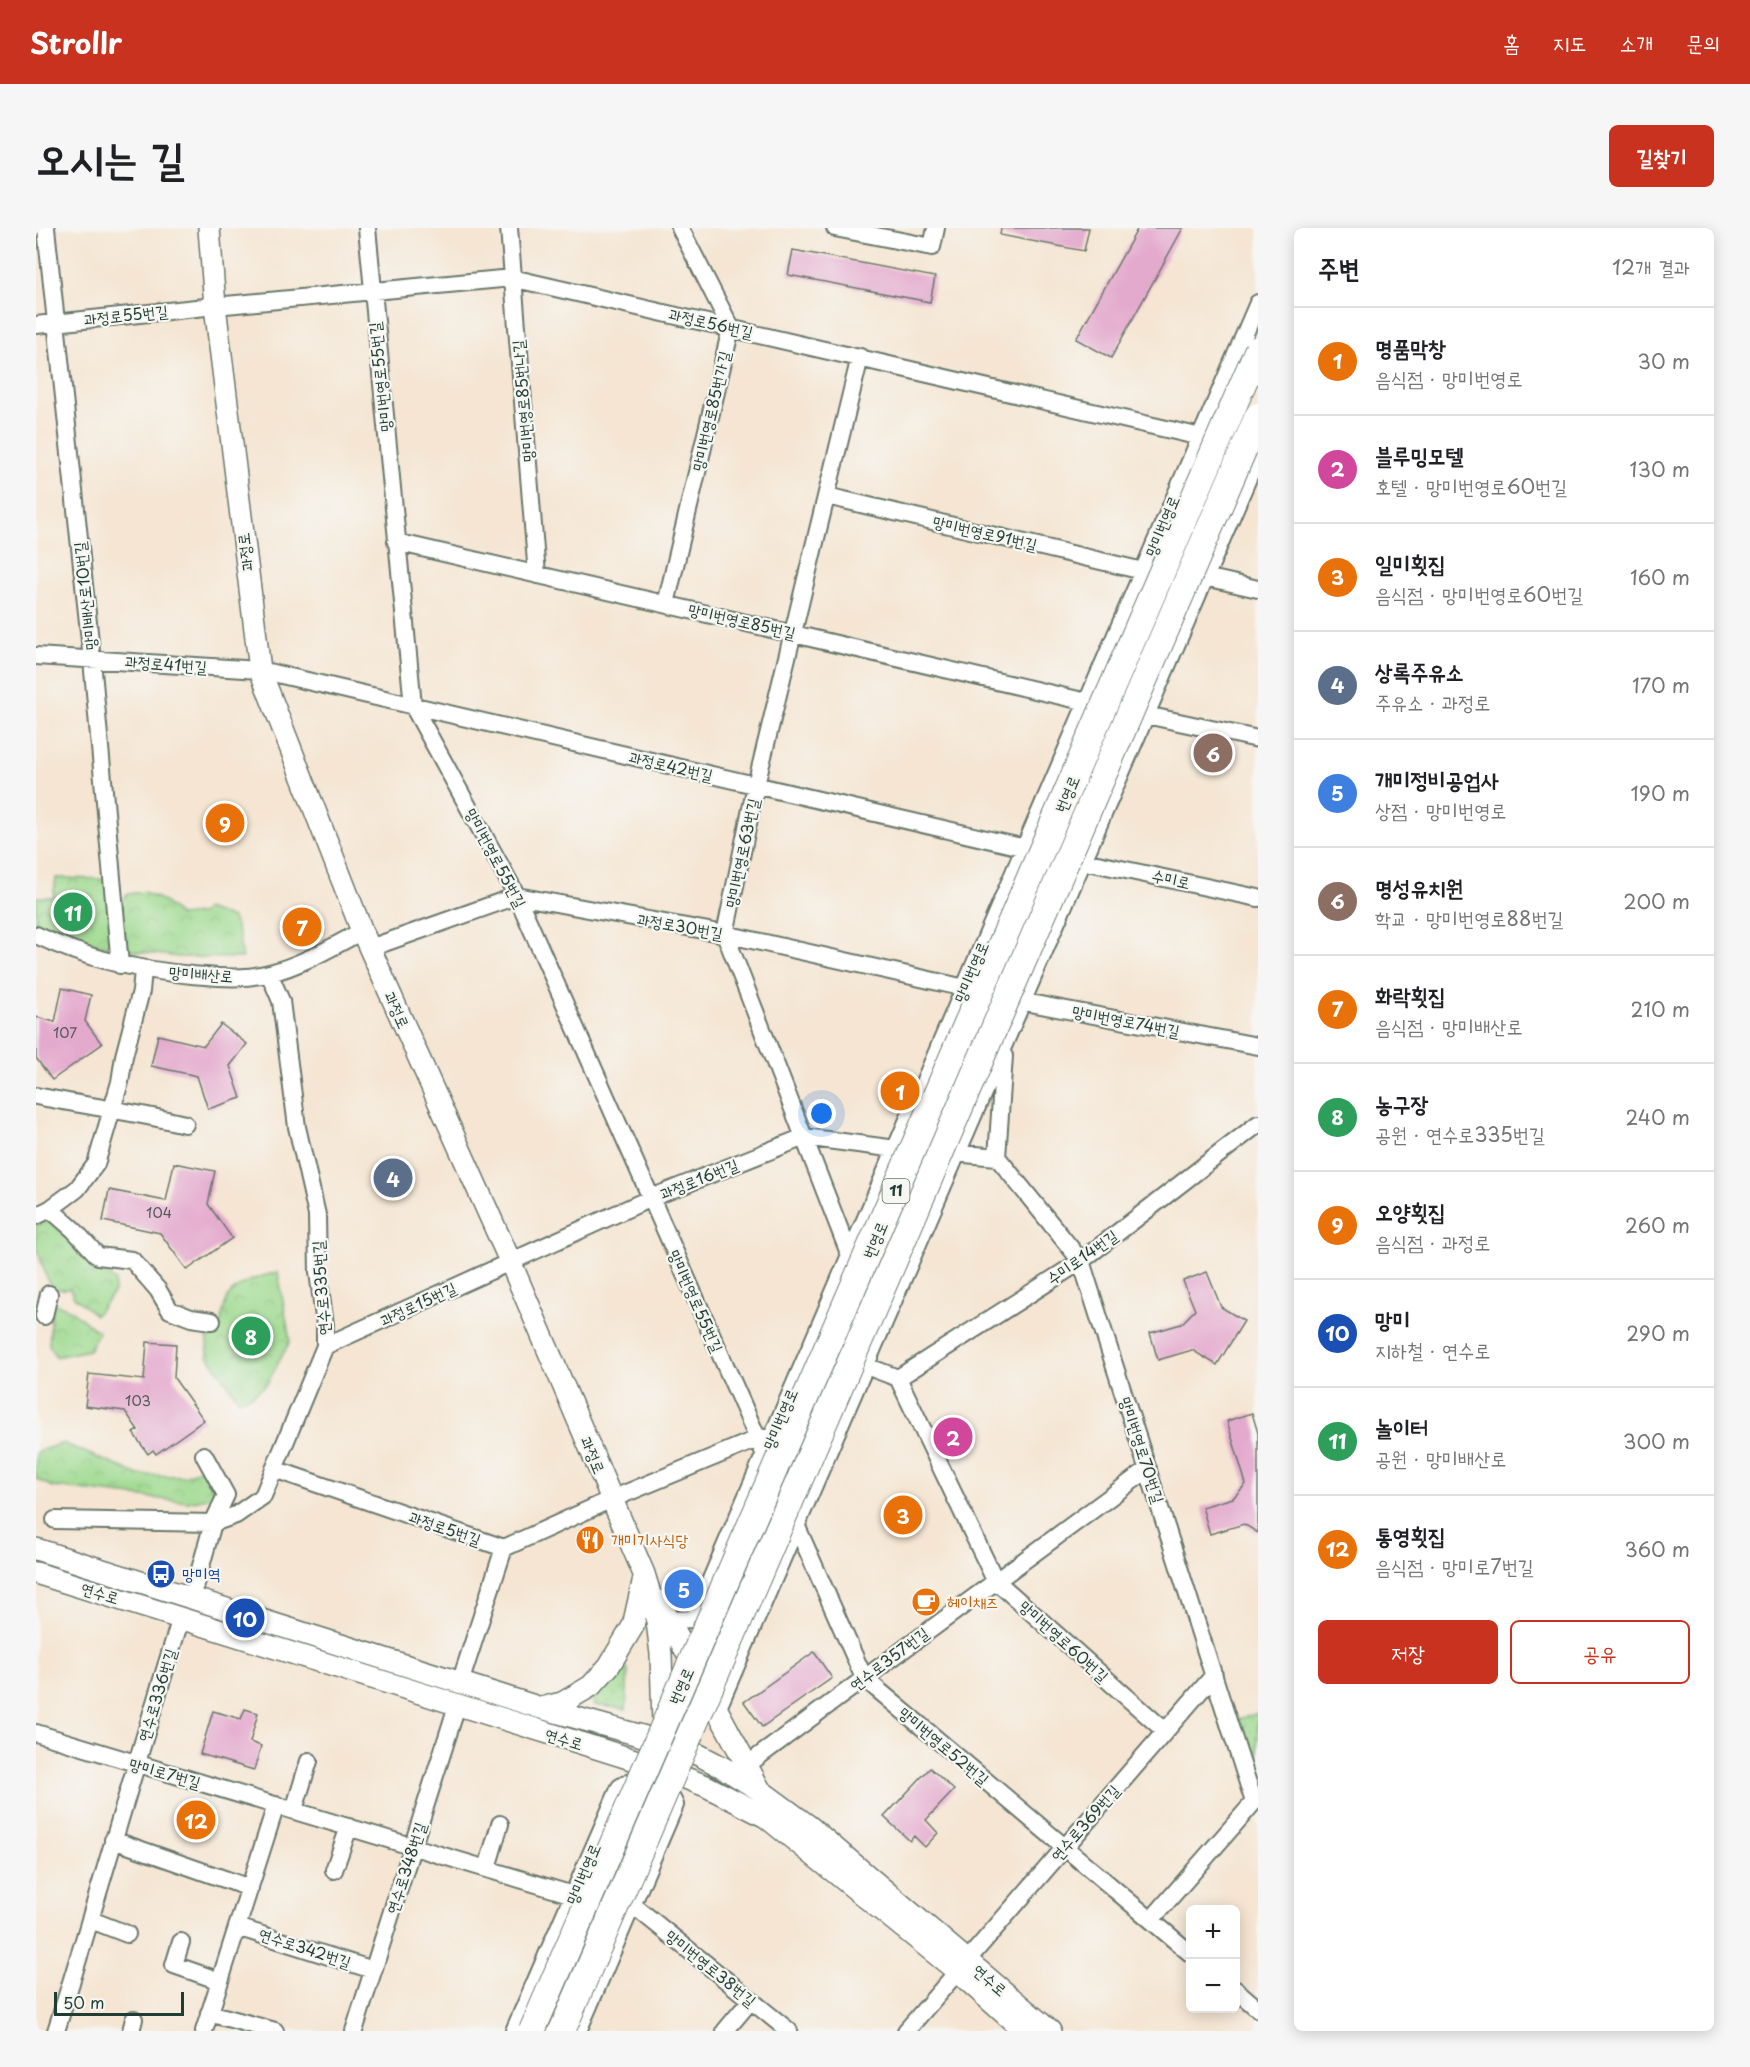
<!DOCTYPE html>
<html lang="ko">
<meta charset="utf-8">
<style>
body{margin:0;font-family:"Playpen Sans","Poor Story",sans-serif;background:#f6f6f6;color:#202124}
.controls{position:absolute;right:18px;bottom:18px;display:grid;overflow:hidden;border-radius:9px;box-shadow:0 3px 15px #0003}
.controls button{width:54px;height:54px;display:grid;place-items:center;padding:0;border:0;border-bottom:2px solid #e0e0e0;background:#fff;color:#202124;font:30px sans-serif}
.scale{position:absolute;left:18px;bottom:15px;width:130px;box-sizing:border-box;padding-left:6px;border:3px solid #1f3d34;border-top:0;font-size:16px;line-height:21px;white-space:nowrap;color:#1f3d34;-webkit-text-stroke:4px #f6f6f2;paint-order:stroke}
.you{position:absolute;left:786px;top:886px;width:21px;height:21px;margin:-15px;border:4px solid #fff;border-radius:50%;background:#1a73e8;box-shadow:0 0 0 9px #1a73e833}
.badge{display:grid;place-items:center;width:39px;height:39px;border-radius:50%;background:#c8321e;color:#fff;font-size:20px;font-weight:700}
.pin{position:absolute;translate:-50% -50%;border:3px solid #fff;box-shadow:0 2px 6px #0006}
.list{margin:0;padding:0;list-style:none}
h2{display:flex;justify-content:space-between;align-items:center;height:78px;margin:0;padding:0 24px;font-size:26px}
h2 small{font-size:20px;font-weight:400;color:#757577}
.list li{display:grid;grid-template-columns:39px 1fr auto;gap:18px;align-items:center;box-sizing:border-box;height:108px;padding:0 24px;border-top:2px solid #e0e0e0}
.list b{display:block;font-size:22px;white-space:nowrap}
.list p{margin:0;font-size:20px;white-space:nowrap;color:#757577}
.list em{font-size:20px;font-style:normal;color:#757577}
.actions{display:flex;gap:12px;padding:18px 24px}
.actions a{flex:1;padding:14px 0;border:2px solid #c8321e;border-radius:9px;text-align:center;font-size:21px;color:#c8321e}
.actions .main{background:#c8321e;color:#fff}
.map{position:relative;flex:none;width:1222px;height:1803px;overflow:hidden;border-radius:9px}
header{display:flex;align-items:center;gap:36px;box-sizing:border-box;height:84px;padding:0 30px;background:#c8321e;color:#fff}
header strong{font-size:28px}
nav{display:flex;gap:33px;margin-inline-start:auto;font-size:21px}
.intro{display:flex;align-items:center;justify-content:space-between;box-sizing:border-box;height:144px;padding:0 36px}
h1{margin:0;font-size:42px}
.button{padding:15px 27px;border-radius:9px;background:#c8321e;color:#fff;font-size:21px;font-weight:700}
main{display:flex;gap:36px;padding:0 36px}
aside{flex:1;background:#fff;border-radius:9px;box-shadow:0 3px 15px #0003}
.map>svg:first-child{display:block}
</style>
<header>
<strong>Strollr</strong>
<nav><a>홈</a><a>지도</a><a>소개</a><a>문의</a></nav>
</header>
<div class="intro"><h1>오시는 길</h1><a class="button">길찾기</a></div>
<main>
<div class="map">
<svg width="1222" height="1803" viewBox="0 0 1222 1803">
<defs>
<pattern id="grass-dots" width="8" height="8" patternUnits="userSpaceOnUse" patternTransform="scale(1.5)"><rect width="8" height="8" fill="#9cd98d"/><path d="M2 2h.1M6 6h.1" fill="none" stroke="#86bb7a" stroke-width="1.8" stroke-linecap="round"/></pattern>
<pattern id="park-crowns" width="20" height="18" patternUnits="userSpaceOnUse" patternTransform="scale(1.5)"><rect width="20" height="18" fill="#9cd98d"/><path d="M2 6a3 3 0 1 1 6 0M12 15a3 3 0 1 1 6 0" fill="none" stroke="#86bb7a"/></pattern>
</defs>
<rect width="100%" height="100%" fill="#f6f6f2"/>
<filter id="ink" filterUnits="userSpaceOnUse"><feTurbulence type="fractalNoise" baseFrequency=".0167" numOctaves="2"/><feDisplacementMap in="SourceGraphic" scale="12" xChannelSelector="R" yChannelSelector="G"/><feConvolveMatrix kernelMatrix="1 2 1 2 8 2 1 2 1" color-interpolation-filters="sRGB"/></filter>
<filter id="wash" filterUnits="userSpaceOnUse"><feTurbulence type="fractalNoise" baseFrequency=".008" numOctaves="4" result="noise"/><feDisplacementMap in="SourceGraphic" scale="24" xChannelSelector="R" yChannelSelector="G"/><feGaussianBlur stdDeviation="1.35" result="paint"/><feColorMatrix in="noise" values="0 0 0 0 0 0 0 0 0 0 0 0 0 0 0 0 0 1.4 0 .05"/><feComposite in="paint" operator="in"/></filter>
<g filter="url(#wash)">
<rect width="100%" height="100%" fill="#f5e5d2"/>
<path fill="url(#grass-dots)" stroke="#5e8b60" stroke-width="1.5" d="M586,1438L590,1439L592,1441L590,1481L558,1477L555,1470L571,1458Z
M1222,1485V1560L1200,1492Z"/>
<path fill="url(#park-crowns)" stroke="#5e8b60" stroke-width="1.5" d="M20,650L71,651L77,714L70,718L46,713L0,695V669H17Z
M108,664L127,673L144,688L164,686L170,681L197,690L203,708L206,730L143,729L90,722L85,673L92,666Z
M16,992L42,1024L79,1053L78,1064L59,1087L38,1069L34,1061H15L0,1018V997Z
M242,1044L254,1113L231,1156L216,1167L203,1172L172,1128L171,1111L182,1106C185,1095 187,1079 192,1069C201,1055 227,1047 242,1044Z
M16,1076C39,1078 44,1094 63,1103L53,1122L20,1129L13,1117Z
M27,1215L103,1247L149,1248L165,1240L181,1268L152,1274L17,1259L0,1251V1224Z"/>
<g id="blocks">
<path fill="#e4aace" d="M965,0H1053L1048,23L964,7Z
M1102,0H1147L1075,130L1040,111Z
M757,22L899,49L894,74L752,47Z
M26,760L55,767L49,793L66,816L16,852L0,830V789L19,794Z
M185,796L211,816L194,838L205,870L172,881L161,848L115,838L122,807L168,818Z
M138,935L179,943L172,976L196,1010L151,1042L124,1005L67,993L73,962L130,973Z
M1171,1044L1185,1079L1208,1093L1181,1137L1156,1122L1122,1132L1114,1105L1145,1096L1159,1082L1147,1053Z
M111,1114L140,1116L138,1150L168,1192L120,1226L117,1222L112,1226L97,1205L102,1202L89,1183L49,1178L53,1146L108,1152Z
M1216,1185L1222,1205V1305L1208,1296L1174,1306L1166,1279L1197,1270L1210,1256L1191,1193Z
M778,1424L796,1450L726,1499L708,1474Z
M209,1481L222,1485L214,1514L225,1518L218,1542L164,1526L177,1483L205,1491Z
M894,1540L918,1562L890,1592L902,1605L889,1619L878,1608L874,1613L848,1589Z"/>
</g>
</g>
<g filter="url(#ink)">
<use href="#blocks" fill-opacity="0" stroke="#6a786b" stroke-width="1.5"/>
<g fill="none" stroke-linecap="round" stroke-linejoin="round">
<g stroke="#6a786b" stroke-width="20">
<path id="minor" d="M10,0L56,432L84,737
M331,0L377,478L481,668L828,1450L1154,1725
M473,0L501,347
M799,0L896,19L900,0
M0,97L179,78L476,50L1165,209
M824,129L720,557L689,706L837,1087
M791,268L1107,343
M360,314L1051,474
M1169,349L1222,361
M630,376L695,100L644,0
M0,428L224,442L998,622
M1110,487L1222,511
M1038,631L1222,670
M0,707C53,732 98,741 156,747C181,749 208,752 234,745C266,737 296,719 326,703
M334,720L481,668L689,706L938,762
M978,772L1222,818
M0,868C50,878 100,884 149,896
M897,923L961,929L1045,1033L1218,1574
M961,929L968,828
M14,981L38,1002L62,1028L96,1032L122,1062L134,1082L155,1090L176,1093
M0,988L14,981L41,961L60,936L84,854L88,828L105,763L107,742
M8,1088L13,1066
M289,1118L615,970L768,909L868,922
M830,1138L862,1150
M862,1150L959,1352L1129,1503
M862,1150L1045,1033L1222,896
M238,1241L468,1320L576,1271L721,1211L736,1208L789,1216
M19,1292L177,1295L190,1267L168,1227
M156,1370L177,1295L200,1287L227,1268L289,1118V1097L282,1044L281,987L261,899L245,773L233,745
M633,1392L658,1391L1222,75
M424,1455L468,1320
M681,1482L1222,227
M0,1505L537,1667
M711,1537L1112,1241
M610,1571L571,1662L597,1677L753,1803
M258,1582L273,1533
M77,1612L214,1660
M451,1640L464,1596
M298,1642L313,1599
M55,1692L91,1706
M1115,1692L1218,1574
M201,1699L337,1742
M145,1714L138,1737L184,1753
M1200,1762L1222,1781
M173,1785L239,1803
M20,1803C63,1666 102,1527 145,1390
M95,1803L98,1791
M168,1803L240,1577
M318,1803L421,1478
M478,1803L584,1559L607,1547
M542,1803L639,1577L629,1556
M689,1803L715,1772
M870,1803L1178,1447"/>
</g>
<g stroke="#6a786b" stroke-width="24">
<path id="major" d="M173,0L179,78L224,442L326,703L474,1033L608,1346L620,1385L625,1426L627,1497
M0,1321L505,1480L628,1514L663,1527L686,1539L725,1563L774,1599L1014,1803
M0,1345L621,1539L670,1558L730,1589L921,1743L988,1803
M623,1373L724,1562
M505,1480L526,1475L555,1458L573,1438L597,1398L608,1350"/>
</g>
<use href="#minor" stroke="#fff" stroke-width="16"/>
<use href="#major" stroke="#fff" stroke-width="21"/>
<g stroke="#6a786b" stroke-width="28" stroke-linecap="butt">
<path id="highway-bridge" d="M496,1803L1222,121
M526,1803L1222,188"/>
</g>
<use href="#highway-bridge" stroke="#fff" stroke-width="26"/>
</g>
</g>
<defs>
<g id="restaurant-disc" transform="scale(1.5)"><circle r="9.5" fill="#e8710a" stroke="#f6f6f2"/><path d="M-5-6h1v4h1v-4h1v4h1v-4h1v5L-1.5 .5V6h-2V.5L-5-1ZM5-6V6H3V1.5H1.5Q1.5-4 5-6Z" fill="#fff"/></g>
<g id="bus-disc" transform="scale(1.5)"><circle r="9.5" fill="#1a4fb4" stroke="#f6f6f2"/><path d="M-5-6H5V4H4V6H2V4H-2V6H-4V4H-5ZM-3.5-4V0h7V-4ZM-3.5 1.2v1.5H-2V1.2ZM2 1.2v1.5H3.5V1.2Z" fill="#fff"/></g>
<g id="cafe-disc" transform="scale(1.5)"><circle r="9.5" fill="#e8710a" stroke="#f6f6f2"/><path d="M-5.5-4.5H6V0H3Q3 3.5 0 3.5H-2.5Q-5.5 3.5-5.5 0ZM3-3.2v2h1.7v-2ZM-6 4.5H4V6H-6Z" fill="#fff"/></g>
</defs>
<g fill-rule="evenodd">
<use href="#restaurant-disc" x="554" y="1312"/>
<use href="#bus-disc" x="125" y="1346"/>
<use href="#cafe-disc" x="890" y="1374"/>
</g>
<g text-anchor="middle" stroke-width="4.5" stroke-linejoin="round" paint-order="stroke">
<g font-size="14" fill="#50585a">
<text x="29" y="810">107</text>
<text x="123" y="990">104</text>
<text x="102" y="1178">103</text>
</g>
<rect fill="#f6f6f2" stroke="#60746d" stroke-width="1.5" x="846.5" y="951" width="27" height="24" rx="4.5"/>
<g font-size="15" font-weight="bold" fill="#1f3d34">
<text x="860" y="968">11</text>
</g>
<g font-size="16" fill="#1f3d34" stroke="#f6f6f2">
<text transform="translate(90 87) rotate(-6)" y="6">과정로55번길</text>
<text transform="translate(675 95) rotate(13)" y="6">과정로56번길</text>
<text transform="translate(344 149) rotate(-96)" y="6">망미번영로55번길</text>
<text transform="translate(487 173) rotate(-95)" y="6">망미번영로85번나길</text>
<text transform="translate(675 183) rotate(-77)" y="6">망미번영로85번가길</text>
<text transform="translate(1126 298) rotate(-67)" y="6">망미번영로</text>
<text transform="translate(949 305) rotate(13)" y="6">망미번영로91번길</text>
<text transform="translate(209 324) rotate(-97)" y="6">과정로</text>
<text transform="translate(49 368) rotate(-96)" y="6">망미배산로10번길</text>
<text transform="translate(706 393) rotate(13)" y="6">망미번영로85번길</text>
<text transform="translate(130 436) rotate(4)" y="6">과정로41번길</text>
<text transform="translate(635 538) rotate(13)" y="6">과정로42번길</text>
<text transform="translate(1031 566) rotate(-67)" y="6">번영로</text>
<text transform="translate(706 625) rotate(-78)" y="6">망미번영로63번길</text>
<text transform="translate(460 630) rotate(62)" y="6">망미번영로55번길</text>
<text transform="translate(1135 651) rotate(12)" y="6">수미로</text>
<text transform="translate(644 698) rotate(10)" y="6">과정로30번길</text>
<text transform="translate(935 744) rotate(-67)" y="6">망미번영로</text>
<text transform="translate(165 746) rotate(4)" y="6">망미배산로</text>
<text transform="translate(361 782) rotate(66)" y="6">과정로</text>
<text transform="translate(1090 793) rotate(11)" y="6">망미번영로74번길</text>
<text transform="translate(663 951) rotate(-22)" y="6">과정로16번길</text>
<text transform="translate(839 1012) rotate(-67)" y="6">번영로</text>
<text transform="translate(1046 1029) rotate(-35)" y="6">수미로14번길</text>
<text transform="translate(285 1060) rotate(-94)" y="6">연수로335번길</text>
<text transform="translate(660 1073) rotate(66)" y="6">망미번영로55번길</text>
<text transform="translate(382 1076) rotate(-25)" y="6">과정로15번길</text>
<text transform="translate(744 1191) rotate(-67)" y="6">망미번영로</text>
<text transform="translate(1106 1222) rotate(72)" y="6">망미번영로70번길</text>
<text transform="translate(557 1227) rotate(67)" y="6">과정로</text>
<text transform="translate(409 1300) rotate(19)" y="6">과정로5번길</text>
<text transform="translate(64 1365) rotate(17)" y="6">연수로</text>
<text transform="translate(1028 1413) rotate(42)" y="6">망미번영로60번길</text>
<text transform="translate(853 1431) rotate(-37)" y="6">연수로357번길</text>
<text transform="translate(645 1458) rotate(-66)" y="6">번영로</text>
<text transform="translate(121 1467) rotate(-73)" y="6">연수로336번길</text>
<text transform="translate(528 1511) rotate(17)" y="6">연수로</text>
<text transform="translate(908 1518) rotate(40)" y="6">망미번영로52번길</text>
<text transform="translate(129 1545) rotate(16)" y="6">망미로7번길</text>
<text transform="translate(1049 1595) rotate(-49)" y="6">연수로369번길</text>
<text transform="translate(370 1640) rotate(-72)" y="6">연수로348번길</text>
<text transform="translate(547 1646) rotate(-67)" y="6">망미번영로</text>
<text transform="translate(269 1720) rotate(18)" y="6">연수로342번길</text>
<text transform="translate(675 1740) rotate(39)" y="6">망미번영로38번길</text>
<text transform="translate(954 1752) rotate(41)" y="6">연수로</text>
</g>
<g font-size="16" fill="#c56008" stroke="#f6f6f2" text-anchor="start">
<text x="575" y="1318">개미기사식당</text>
<text x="911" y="1380">헤이채즈</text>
</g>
<g font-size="16" fill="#164399" stroke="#f6f6f2" text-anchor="start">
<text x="146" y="1352">망미역</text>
</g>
</g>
</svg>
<div class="controls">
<button>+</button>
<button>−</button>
</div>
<div class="scale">50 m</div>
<div class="you"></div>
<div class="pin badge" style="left:864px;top:863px;background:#e8710a">1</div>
<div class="pin badge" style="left:917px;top:1209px;background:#d1479c">2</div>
<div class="pin badge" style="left:867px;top:1287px;background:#e8710a">3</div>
<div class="pin badge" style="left:357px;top:950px;background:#5c6f8a">4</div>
<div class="pin badge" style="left:648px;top:1361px;background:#3f7fe0">5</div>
<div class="pin badge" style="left:1177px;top:525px;background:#8d6e63">6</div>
<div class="pin badge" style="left:266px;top:699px;background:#e8710a">7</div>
<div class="pin badge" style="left:215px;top:1108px;background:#2e9e5b">8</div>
<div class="pin badge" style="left:189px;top:595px;background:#e8710a">9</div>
<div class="pin badge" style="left:209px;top:1390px;background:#1a4fb4">10</div>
<div class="pin badge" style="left:37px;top:684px;background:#2e9e5b">11</div>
<div class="pin badge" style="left:160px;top:1592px;background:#e8710a">12</div>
</div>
<aside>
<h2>주변<small>12개 결과</small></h2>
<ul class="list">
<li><span class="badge" style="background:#e8710a">1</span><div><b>명품막창</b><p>음식점 · 망미번영로</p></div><em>30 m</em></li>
<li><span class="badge" style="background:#d1479c">2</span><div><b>블루밍모텔</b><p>호텔 · 망미번영로60번길</p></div><em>130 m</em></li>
<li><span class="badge" style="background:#e8710a">3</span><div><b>일미횟집</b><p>음식점 · 망미번영로60번길</p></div><em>160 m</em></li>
<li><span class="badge" style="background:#5c6f8a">4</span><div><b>상록주유소</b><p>주유소 · 과정로</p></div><em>170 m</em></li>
<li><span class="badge" style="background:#3f7fe0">5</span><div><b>개미정비공업사</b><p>상점 · 망미번영로</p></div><em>190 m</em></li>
<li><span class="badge" style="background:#8d6e63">6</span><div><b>명성유치원</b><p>학교 · 망미번영로88번길</p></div><em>200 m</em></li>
<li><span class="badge" style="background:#e8710a">7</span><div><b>화락횟집</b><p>음식점 · 망미배산로</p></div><em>210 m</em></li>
<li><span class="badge" style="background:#2e9e5b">8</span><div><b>농구장</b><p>공원 · 연수로335번길</p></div><em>240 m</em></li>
<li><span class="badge" style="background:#e8710a">9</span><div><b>오양횟집</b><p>음식점 · 과정로</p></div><em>260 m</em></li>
<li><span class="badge" style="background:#1a4fb4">10</span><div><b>망미</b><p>지하철 · 연수로</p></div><em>290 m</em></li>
<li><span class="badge" style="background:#2e9e5b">11</span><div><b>놀이터</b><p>공원 · 망미배산로</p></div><em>300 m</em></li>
<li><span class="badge" style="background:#e8710a">12</span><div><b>통영횟집</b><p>음식점 · 망미로7번길</p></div><em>360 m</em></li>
</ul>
<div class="actions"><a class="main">저장</a><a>공유</a></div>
</aside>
</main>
